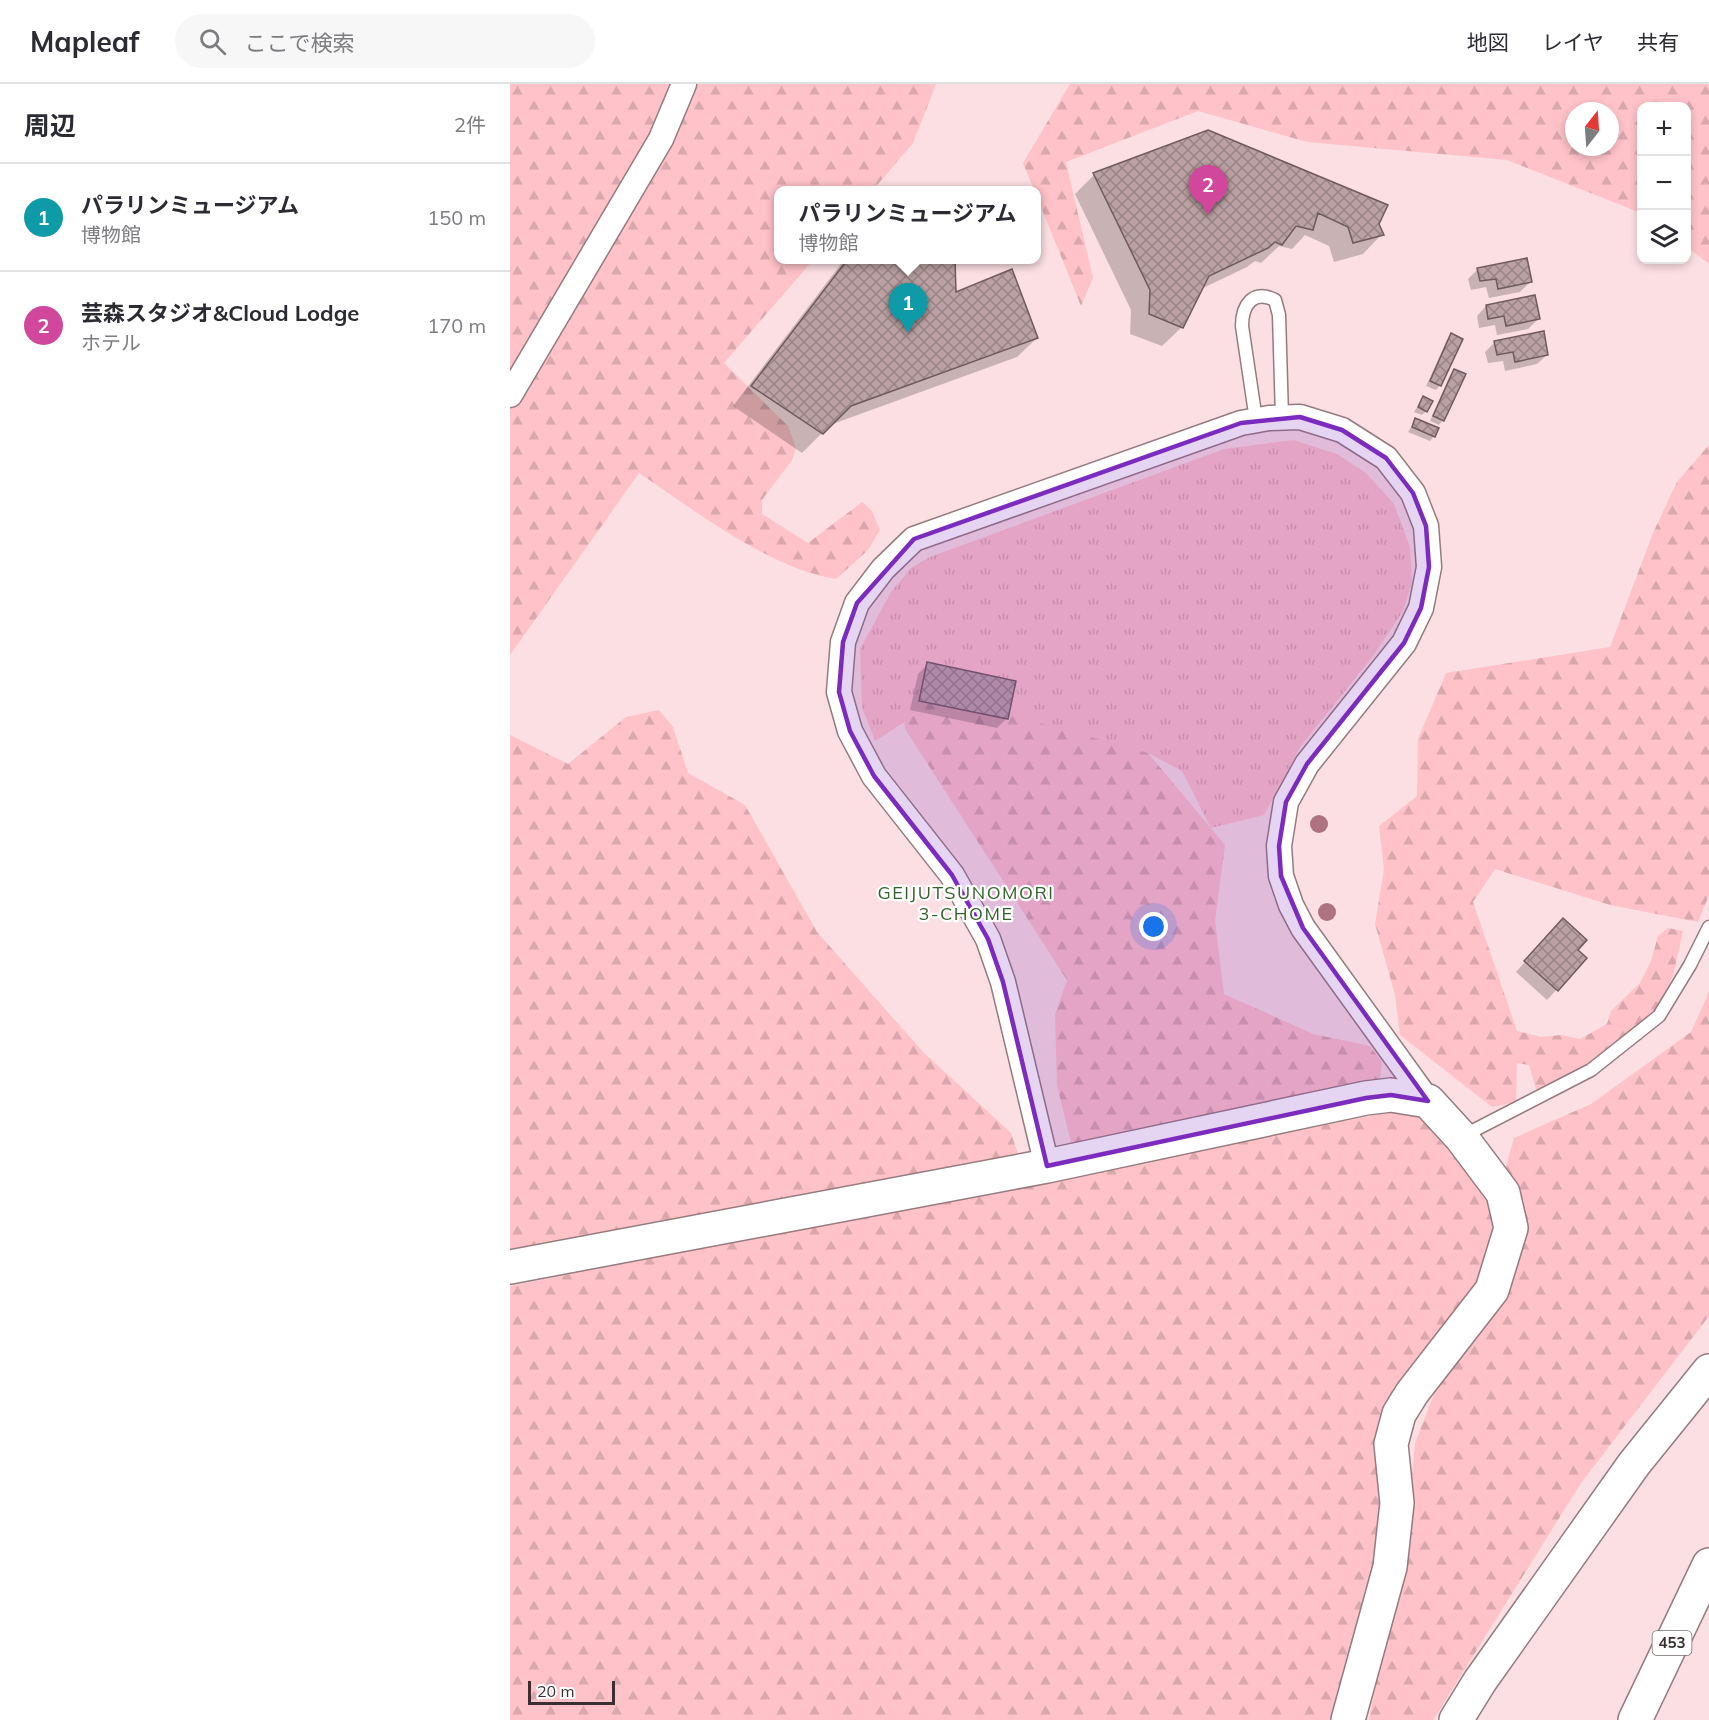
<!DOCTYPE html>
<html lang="ja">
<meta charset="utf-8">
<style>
body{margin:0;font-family:Mulish,"Noto Sans JP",sans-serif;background:#f7f7f7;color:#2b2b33}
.controls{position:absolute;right:18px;top:18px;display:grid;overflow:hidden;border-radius:12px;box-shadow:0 3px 9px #0003}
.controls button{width:54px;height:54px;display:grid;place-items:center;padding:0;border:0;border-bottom:2px solid #e1e1e2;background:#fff;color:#2b2b33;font:30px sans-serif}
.compass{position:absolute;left:1055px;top:18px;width:54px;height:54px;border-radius:50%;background:#fff;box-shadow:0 3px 9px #0003;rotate:17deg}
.scale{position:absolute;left:18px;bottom:15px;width:87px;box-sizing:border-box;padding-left:6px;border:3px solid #3a3031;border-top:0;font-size:16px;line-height:21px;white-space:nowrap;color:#3a3031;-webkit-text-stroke:4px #fff;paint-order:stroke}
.you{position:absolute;left:644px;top:843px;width:21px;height:21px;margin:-15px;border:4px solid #fff;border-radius:50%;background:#1a73e8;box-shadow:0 0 0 9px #1a73e833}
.badge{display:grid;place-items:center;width:39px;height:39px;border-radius:50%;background:#111827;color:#fff;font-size:20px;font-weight:700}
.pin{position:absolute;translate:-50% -50px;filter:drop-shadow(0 2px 3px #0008)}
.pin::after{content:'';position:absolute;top:32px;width:21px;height:18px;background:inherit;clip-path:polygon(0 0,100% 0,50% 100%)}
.popup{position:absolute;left:264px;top:102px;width:267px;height:78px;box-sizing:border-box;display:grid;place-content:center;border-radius:12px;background:#fff;filter:drop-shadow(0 2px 4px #0005);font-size:20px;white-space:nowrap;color:#7c7c81}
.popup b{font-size:22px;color:#2b2b33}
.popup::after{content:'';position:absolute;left:50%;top:100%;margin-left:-12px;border:12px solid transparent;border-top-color:#fff}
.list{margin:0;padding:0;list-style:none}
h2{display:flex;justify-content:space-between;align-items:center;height:78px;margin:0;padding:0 24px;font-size:26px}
h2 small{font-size:20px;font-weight:400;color:#7c7c81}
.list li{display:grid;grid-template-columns:39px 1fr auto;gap:18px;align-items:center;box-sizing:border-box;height:108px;padding:0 24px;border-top:2px solid #e1e1e2}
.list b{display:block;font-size:22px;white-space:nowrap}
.list p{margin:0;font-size:20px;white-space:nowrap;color:#7c7c81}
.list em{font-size:20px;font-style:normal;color:#7c7c81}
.icon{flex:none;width:33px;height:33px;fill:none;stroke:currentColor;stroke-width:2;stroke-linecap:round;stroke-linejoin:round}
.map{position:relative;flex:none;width:1199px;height:1636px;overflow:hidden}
header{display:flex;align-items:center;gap:36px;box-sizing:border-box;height:84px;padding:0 30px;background:#fff;border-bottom:2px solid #e1e1e2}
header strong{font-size:28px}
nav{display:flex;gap:33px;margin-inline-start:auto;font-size:21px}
.search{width:420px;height:54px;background:#f7f7f7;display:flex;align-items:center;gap:15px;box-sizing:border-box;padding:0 21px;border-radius:33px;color:#7c7c81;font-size:22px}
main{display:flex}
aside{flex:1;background:#fff}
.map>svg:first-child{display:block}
</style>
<header>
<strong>Mapleaf</strong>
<div class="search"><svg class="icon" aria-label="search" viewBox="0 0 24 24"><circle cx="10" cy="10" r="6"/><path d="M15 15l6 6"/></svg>ここで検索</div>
<nav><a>地図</a><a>レイヤ</a><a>共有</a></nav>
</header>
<main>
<aside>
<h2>周辺<small>2件</small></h2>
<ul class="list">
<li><span class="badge" style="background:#0f9aa8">1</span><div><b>パラリンミュージアム</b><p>博物館</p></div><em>150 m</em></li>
<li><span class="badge" style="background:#d1479c">2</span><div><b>芸森スタジオ&amp;Cloud Lodge</b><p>ホテル</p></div><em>170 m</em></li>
</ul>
</aside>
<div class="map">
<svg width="1199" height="1636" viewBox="0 0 1199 1636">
<defs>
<pattern id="grass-tufts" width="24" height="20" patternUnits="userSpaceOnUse" patternTransform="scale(1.5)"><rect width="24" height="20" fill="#fec2c8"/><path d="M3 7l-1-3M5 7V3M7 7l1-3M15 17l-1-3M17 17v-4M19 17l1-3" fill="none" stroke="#daa7ac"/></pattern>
<pattern id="forest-firs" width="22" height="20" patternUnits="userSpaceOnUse" patternTransform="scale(1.5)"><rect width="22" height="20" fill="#fec2c8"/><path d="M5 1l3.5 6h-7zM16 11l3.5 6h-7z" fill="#daa7ac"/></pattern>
<pattern id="building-cross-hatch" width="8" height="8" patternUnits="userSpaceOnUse" patternTransform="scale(1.5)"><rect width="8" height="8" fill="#bba1a3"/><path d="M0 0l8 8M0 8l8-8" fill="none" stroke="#998485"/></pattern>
</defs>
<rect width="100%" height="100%" fill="#fbdfe2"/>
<path fill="url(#grass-tufts)" d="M784,356L827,370L856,389L884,420L900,463L902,498L893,527L863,572L790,663L754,731L701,744L672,687L638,669L413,626L365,657L352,623L350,565L381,508L401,484L420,473L714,365Z"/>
<path fill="url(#forest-firs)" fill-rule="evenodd" d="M0,0H426L403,59L363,106H269V176H303L214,279L278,342L286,364L282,376L252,416V430L298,459L352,418L362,427L370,446L358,466L326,495C260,485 184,426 129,389L0,571Z
M560,0H1199V180L1177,163L1176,22H1132L1131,129L997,76L797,58L688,27L556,78L583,194L571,222L527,113V106H524L513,79ZM1064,27H1100V63H1064Z
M1199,361V811L1188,838L1100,821L985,785L963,818L1007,947L1031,953L1051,951L1070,955L1097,940L1101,927L1130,899L1141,877L1148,852L1158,844L1173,847L1163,892L1147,927L1073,987L1053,993L1037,1005H1026L1019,981L1007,979L1006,1018L982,1023L890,951L885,911L865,840L874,785L869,742L907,712L908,655L936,589L1100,563L1143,449L1167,398Z
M422,609L638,669L715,761L705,837L714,910L803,950L860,962L872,978L870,995L605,1056L561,1059L547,1001L545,931L557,896L395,645L393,619Z
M149,626L163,643L178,689L235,721L307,848L413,968L501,1049L508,1070L462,1078L0,1174V651L58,680L116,633Z
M1199,908V1232L1071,1399L923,1636H859L898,1437L905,1359L930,1295L1013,1137L996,1082L1004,1054L1081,1020L1181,948Z
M901,1024L982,1116L985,1162L967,1206L913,1265L884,1303L865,1370L875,1427L831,1636H0V1202Z"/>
<path fill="#0003" d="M698,48L868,140L872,150L853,170L824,178L819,162L795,151L782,165L769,162L751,179L745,177L737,183L691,205L672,243L652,262L620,250L621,226L565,110L584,91Z
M334,176H444V210L527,254L507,273L320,341L292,369L223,322Z
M968,185L1020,198L1010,208L979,214L976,203L961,206L958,195Z
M976,222L1028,235L1018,245L987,251L985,241L969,244L967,232Z
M942,251L930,301L926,306L916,302L937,256Z
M985,258L1037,271L1027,280L995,287L993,277L978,279L975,268Z
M945,286L933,336L929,341L920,337L940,291Z
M913,314L916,327L912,331L904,328Z
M906,336L924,352L920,357L898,348Z
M418,580L497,634L487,644L400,626L408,590Z
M1043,846L1075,875L1037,916L1006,888Z"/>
<path fill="url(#building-cross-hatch)" stroke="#715a5c" stroke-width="1.5" d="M698,46L878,121L869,140L874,151L843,159L838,143L808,129L803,146L786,142L772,161L765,158L758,164L699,192L673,244L639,230L640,206L583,89Z
M1017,174L1022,198L988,205L986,195L970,197L967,184Z
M337,176H445L446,208L502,185L528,254L341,322L313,350L241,302Z
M1025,211L1030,235L996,242L994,232L978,235L976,221Z
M1034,247L1038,271L1005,278L1003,268L987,271L984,257Z
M941,249L953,255L931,302L920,297Z
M944,285L956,290L934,337L923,332Z
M913,312L923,317L917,328L908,323Z
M905,334L929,344L925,353L902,343Z
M417,578L506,597L498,635L409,617Z
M1053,834L1077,856L1068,866L1077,874L1048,907L1014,877Z"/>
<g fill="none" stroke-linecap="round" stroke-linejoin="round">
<g stroke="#947b7e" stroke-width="15">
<path id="lane" d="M746,336L732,242C732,221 743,205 765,216L769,231L772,333
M951,1053L1081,986L1149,932L1180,881L1199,843"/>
</g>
<g stroke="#947b7e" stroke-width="27">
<path id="street" d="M0,311L151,55L174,0
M537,1082L493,898L478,855L442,791L364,692L340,647L329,608L333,558L347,519L373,485L404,455L731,339L759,334L790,333L832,346L876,374L903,409L916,442L919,483L911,524L894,559L797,680L776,718L769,762L771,792L781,821L793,844L918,1017"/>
</g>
<g stroke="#947b7e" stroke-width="36">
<path id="secondary" d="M0,1183L537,1082L856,1014L881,1011L918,1017L951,1053L993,1109L1001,1144L982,1206L902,1309L889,1330L881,1360L887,1419L880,1483L838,1636
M946,1636L970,1597L1124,1380L1199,1287"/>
</g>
<g stroke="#947b7e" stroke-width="36">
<path id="highway" d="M1125,1636L1199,1481"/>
</g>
<use href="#lane" stroke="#fff" stroke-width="12"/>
<use href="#street" stroke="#fff" stroke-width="24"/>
<use href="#secondary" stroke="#fff" stroke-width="33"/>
<use href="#highway" stroke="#fff" stroke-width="33"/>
</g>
<g fill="#af7380">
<circle cx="809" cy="740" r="9"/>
<circle cx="817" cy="828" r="9"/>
</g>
<path fill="#7b2cbf" fill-opacity="0.2" stroke="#7b2cbf" stroke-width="4.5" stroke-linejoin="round" d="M790,333L832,346L876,374L903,409L916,442L919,483L911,524L894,559L797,680L776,718L769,762L771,792L793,844L918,1017L881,1011L856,1014L537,1082L493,898L478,855L442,791L364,692L340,647L329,608L333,558L347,519L404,455L731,339Z"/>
<g text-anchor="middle" stroke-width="4.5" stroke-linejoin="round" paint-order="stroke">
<rect fill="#fff" stroke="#756e6f" stroke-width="1.5" x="1142.5" y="1547" width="39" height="24" rx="4.5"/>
<g font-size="15" font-weight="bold" fill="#3a3031">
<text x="1162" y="1564">453</text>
</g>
<g font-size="18" letter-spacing="1.5" fill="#33622a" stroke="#fff">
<text x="456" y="815">GEIJUTSUNOMORI<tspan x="456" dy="21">3-CHOME</tspan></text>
</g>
</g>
</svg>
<div class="controls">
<button>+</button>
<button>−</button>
<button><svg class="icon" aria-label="layers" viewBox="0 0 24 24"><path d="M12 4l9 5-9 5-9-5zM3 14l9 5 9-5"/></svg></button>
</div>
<svg class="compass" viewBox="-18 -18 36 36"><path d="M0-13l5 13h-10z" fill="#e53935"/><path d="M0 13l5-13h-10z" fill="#7c7c81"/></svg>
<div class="scale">20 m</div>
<div class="you"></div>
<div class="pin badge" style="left:398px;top:249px;background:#0f9aa8">1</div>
<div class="popup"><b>パラリンミュージアム</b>博物館</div>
<div class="pin badge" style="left:698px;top:131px;background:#d1479c">2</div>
</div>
</main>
